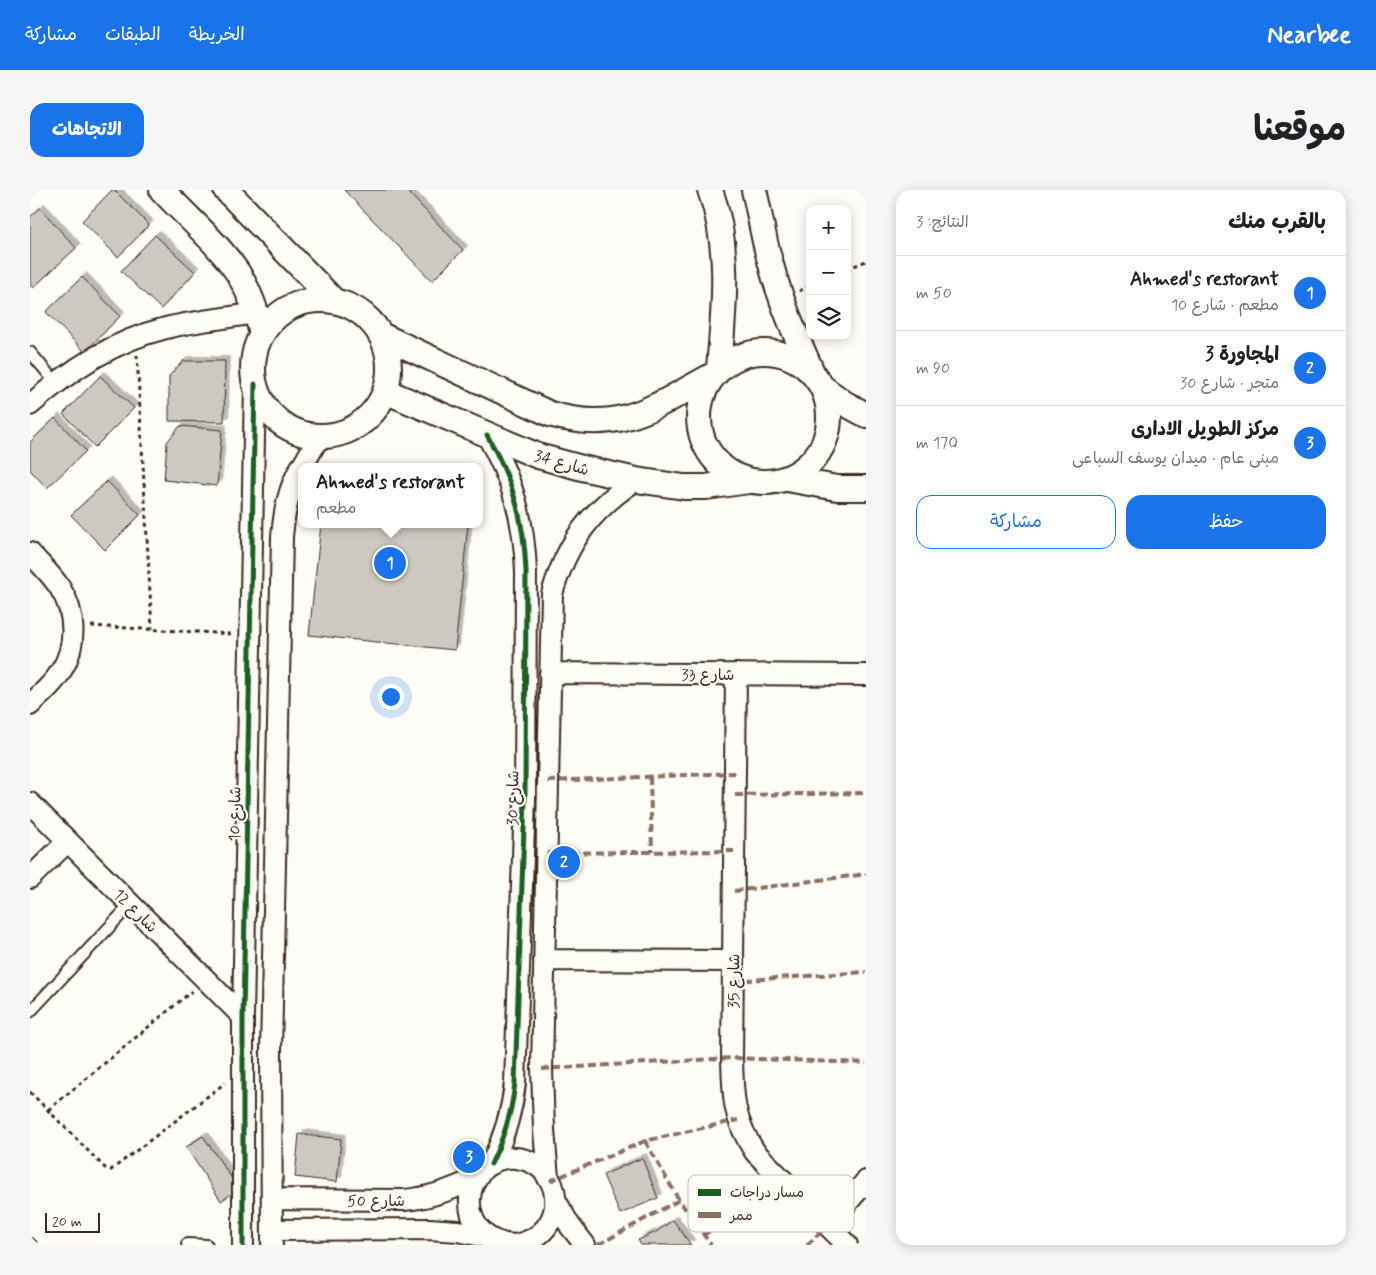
<!DOCTYPE html>
<html lang="ar">
<meta charset="utf-8">
<style>
body{margin:0;font-family:Mynerve,"Playpen Sans Arabic",sans-serif;background:#f6f6f6;color:#202124;direction:rtl}
.controls{position:absolute;right:15px;top:15px;display:grid;overflow:hidden;border-radius:10px;box-shadow:0 2px 12px #0003}
.controls button{width:45px;height:45px;display:grid;place-items:center;padding:0;border:0;border-bottom:1px solid #e0e0e0;background:#fff;color:#202124;font:25px sans-serif}
.scale{position:absolute;left:15px;bottom:12px;width:55px;box-sizing:border-box;padding-left:5px;border:2px solid #3b2a1e;border-top:0;font-size:14px;line-height:18px;white-space:nowrap;color:#3b2a1e;-webkit-text-stroke:4px #fdfcf7;paint-order:stroke}
.you{position:absolute;left:360px;top:506px;width:18px;height:18px;margin:-12px;border:4px solid #fff;border-radius:50%;background:#1a73e8;box-shadow:0 0 0 8px #1a73e833}
.badge{display:grid;place-items:center;width:32px;height:32px;border-radius:50%;background:#1a73e8;color:#fff;font-size:16px;font-weight:700}
.pin{position:absolute;translate:-50% -50%;border:2px solid #fff;box-shadow:0 1px 5px #0006}
.popup{position:absolute;left:268px;top:273px;width:185px;height:65px;box-sizing:border-box;display:grid;place-content:center;border-radius:10px;background:#fff;filter:drop-shadow(0 1px 4px #0005);font-size:16px;white-space:nowrap;color:#757577}
.popup b{font-size:19px;color:#202124}
.popup::after{content:'';position:absolute;left:50%;top:100%;margin-left:-10px;border:10px solid transparent;border-top-color:#fff}
.list{margin:0;padding:0;list-style:none}
h2{display:flex;justify-content:space-between;align-items:center;height:65px;margin:0;padding:0 20px;font-size:21px}
h2 small{font-size:16px;font-weight:400;color:#757577}
.list li{display:grid;grid-template-columns:32px 1fr auto;gap:15px;align-items:center;box-sizing:border-box;height:75px;padding:0 20px;border-top:1px solid #e0e0e0}
.list b{display:block;font-size:19px;white-space:nowrap}
.list p{margin:0;font-size:16px;white-space:nowrap;color:#757577}
.list em{font-size:16px;font-style:normal;color:#757577}
.actions{display:flex;gap:10px;padding:15px 20px}
.actions a{flex:1;padding:11px 0;border:1px solid #1a73e8;border-radius:15px;text-align:center;font-size:18px;color:#1a73e8}
.actions .main{background:#1a73e8;color:#fff}
.icon{flex:none;width:28px;height:28px;fill:none;stroke:currentColor;stroke-width:2;stroke-linecap:round;stroke-linejoin:round}
.map{position:relative;flex:none;width:836px;height:1055px;overflow:hidden;direction:ltr;border-radius:15px}
header{display:flex;align-items:center;gap:30px;box-sizing:border-box;height:70px;padding:0 25px;background:#1a73e8;color:#fff}
header strong{font-size:24px}
nav{display:flex;gap:28px;margin-inline-start:auto;font-size:18px}
.intro{display:flex;align-items:center;justify-content:space-between;box-sizing:border-box;height:120px;padding:0 30px}
h1{margin:0;font-size:35px}
.button{padding:12px 22px;border-radius:15px;background:#1a73e8;color:#fff;font-size:18px;font-weight:700}
main{display:flex;gap:30px;padding:0 30px}
aside{flex:1;background:#fff;border-radius:15px;box-shadow:0 2px 12px #0003}
.map>svg:first-child{display:block}
</style>
<header>
<strong>Nearbee</strong>
<nav><a>الخريطة</a><a>الطبقات</a><a>مشاركة</a></nav>
</header>
<div class="intro"><h1>موقعنا</h1><a class="button">الاتجاهات</a></div>
<main>
<aside>
<h2>بالقرب منك<small>النتائج: 3</small></h2>
<ul class="list">
<li><span class="badge">1</span><div><b>Ahmed's restorant</b><p>مطعم · شارع 10</p></div><em>50 m</em></li>
<li><span class="badge">2</span><div><b>المجاورة 3</b><p>متجر · شارع 30</p></div><em>90 m</em></li>
<li><span class="badge">3</span><div><b>مركز الطويل الادارى</b><p>مبنى عام · ميدان يوسف السباعى</p></div><em>170 m</em></li>
</ul>
<div class="actions"><a class="main">حفظ</a><a>مشاركة</a></div>
</aside>
<div class="map">
<svg width="836" height="1055" viewBox="0 0 836 1055">
<defs>
<filter id="shadow"><feDropShadow dx="4.5" dy="-4.5" stdDeviation="0" flood-color="#0004"/></filter>
</defs>
<rect width="100%" height="100%" fill="#fdfcf7"/>
<filter id="ink" filterUnits="userSpaceOnUse"><feTurbulence type="fractalNoise" baseFrequency=".02" numOctaves="2"/><feDisplacementMap in="SourceGraphic" scale="10" xChannelSelector="R" yChannelSelector="G"/><feConvolveMatrix kernelMatrix="1 2 1 2 8 2 1 2 1" color-interpolation-filters="sRGB"/></filter>
<g filter="url(#ink)">
<path fill="#cdc8c2" stroke="#3b2a1e" filter="url(#shadow)" d="M82,0H84L119,35L88,67L52,31Z
M314,0H376L433,60L402,91Z
M10,18L46,58L3,98L0,95V27Z
M125,45L165,82L131,119L91,81Z
M52,87L90,126L55,162L16,122Z
M153,171H195L194,232L139,231V186Z
M70,186L104,218L65,257L33,224Z
M25,228L56,261L17,298L0,280V252Z
M150,236L192,240L187,296L134,290L137,252Z
M77,291L110,325L75,360L41,325Z
M291,334H438L425,460L279,445Z
M269,944L311,949L307,992L265,987Z
M173,946L209,999L191,1011L156,957Z
M612,968L628,1008L590,1024L573,985Z
M643,1030L661,1055H611L608,1050L626,1042Z"/>
<g fill="none" stroke-linecap="round" stroke-linejoin="round">
<g stroke="#3b2a1e" stroke-width="14">
<path id="service" d="M0,162L26,193
M0,822L101,714
M0,1054L1,1055
M157,1054L177,1055"/>
</g>
<g stroke="#3b2a1e" stroke-width="24">
<path id="minor" d="M0,215C40,180 83,151 136,138C165,131 197,128 227,123
M457,245C483,291 494,328 496,381L495,609L485,893C482,922 474,948 461,974
M272,277L289,247
M0,363C10,374 22,385 30,398C46,423 47,456 31,481C24,494 10,505 0,515
M520,483L836,485
M706,484L702,868C703,907 703,929 725,962L817,1055
M0,613L213,827
M0,688L38,651
M514,770L703,771
M518,988L514,940L512,879L522,404C537,352 561,320 606,290
M242,1009L374,1010C400,1008 422,1000 446,988
M525,1009L540,1036L555,1055
M797,1036L836,991
M243,1040L399,1039L428,1041L456,1047
M213,1055V827L225,194
M242,1055L241,861L252,347C254,323 258,299 271,277
M484,1055C420,1051 430,964 486,968C535,973 542,1044 485,1055"/>
</g>
<g stroke="#3b2a1e" stroke-width="28">
<path id="tertiary" d="M132,0C157,27 187,52 208,83C220,102 227,123 232,144
M196,0L304,111
M680,0C701,57 694,119 689,178
M724,0C730,24 733,48 740,71C750,110 766,146 782,182
M223 178a68 68 0 1 1 136 0a68 68 0 1 1-136 0Z
M351,145L520,224C589,245 624,217 683,185
M669 227a65 65 0 1 1 130 0a65 65 0 1 1-130 0Z
M792,197L814,213L836,225
M355,201L508,266L552,278L606,290L654,297H676L719,291
M757,289L807,298H836"/>
</g>
<path stroke="#3b2a1e" stroke-width="3" stroke-dasharray="4 4" stroke-linecap="butt" d="M817,79L836,71
M769,101L780,96
M107,165L122,439
M61,436L202,444
M0,902L75,978L81,980L195,893
M18,920L162,801"/>
<use href="#service" stroke="#fdfcf7" stroke-width="10"/>
<use href="#minor" stroke="#fdfcf7" stroke-width="20"/>
<use href="#tertiary" stroke="#fdfcf7" stroke-width="24"/>
<path stroke="#8d6e63" stroke-width="4" stroke-dasharray="8 4" stroke-linecap="butt" d="M620,587L622,661
M518,591L705,583
M705,605L836,603
M517,663L704,661
M704,701L836,684
M703,791L836,782
M512,879L702,868L836,873
M615,951L649,1010L681,1055
M520,991L615,951L708,930
M673,1046L749,987
M568,1055L649,1010
M777,1055L797,1036"/>
<g stroke="#fdfcf7" stroke-width="8">
<path id="cycleway" d="M457,245C483,291 494,328 496,381L495,609L485,893C482,922 474,948 461,974
M213,1055V827L225,194"/>
</g>
<use href="#cycleway" stroke="#1b5e20" stroke-width="5"/>
</g>
</g>
<g text-anchor="middle" stroke-width="4.5" stroke-linejoin="round" paint-order="stroke">
<g font-size="16" fill="#3b2a1e" stroke="#fdfcf7">
<text transform="translate(532 272) rotate(16)" y="6">شارع 34</text>
<text x="678" y="490">شارع 33</text>
<text transform="translate(482 608) rotate(-89)" y="6">شارع 30</text>
<text transform="translate(204 624) rotate(-89)" y="6">شارع 10</text>
<text transform="translate(106 720) rotate(45)" y="6">شارع 12</text>
<text transform="translate(703 791) rotate(-89)" y="6">شارع 35</text>
<text x="346" y="1016">شارع 50</text>
</g>
</g>
<rect x="658" y="985" width="166" height="57" rx="8" fill="#fdfcf7" stroke="#c3bdb6" stroke-width="1"/>
<rect x="668" y="999" width="23" height="7" fill="#1b5e20"/>
<rect x="668" y="1022" width="23" height="6" fill="#8d6e63"/>
<g font-size="14" fill="#3b2a1e">
<text x="700" y="1007">مسار دراجات</text>
<text x="700" y="1030">ممر</text>
</g>
</svg>
<div class="controls">
<button>+</button>
<button>−</button>
<button><svg class="icon" aria-label="layers" viewBox="0 0 24 24"><path d="M12 4l9 5-9 5-9-5zM3 14l9 5 9-5"/></svg></button>
</div>
<div class="scale">20 m</div>
<div class="you"></div>
<div class="pin badge" style="left:360px;top:373px">1</div>
<div class="popup"><b>Ahmed's restorant</b>مطعم</div>
<div class="pin badge" style="left:534px;top:672px">2</div>
<div class="pin badge" style="left:439px;top:967px">3</div>
</div>
</main>
